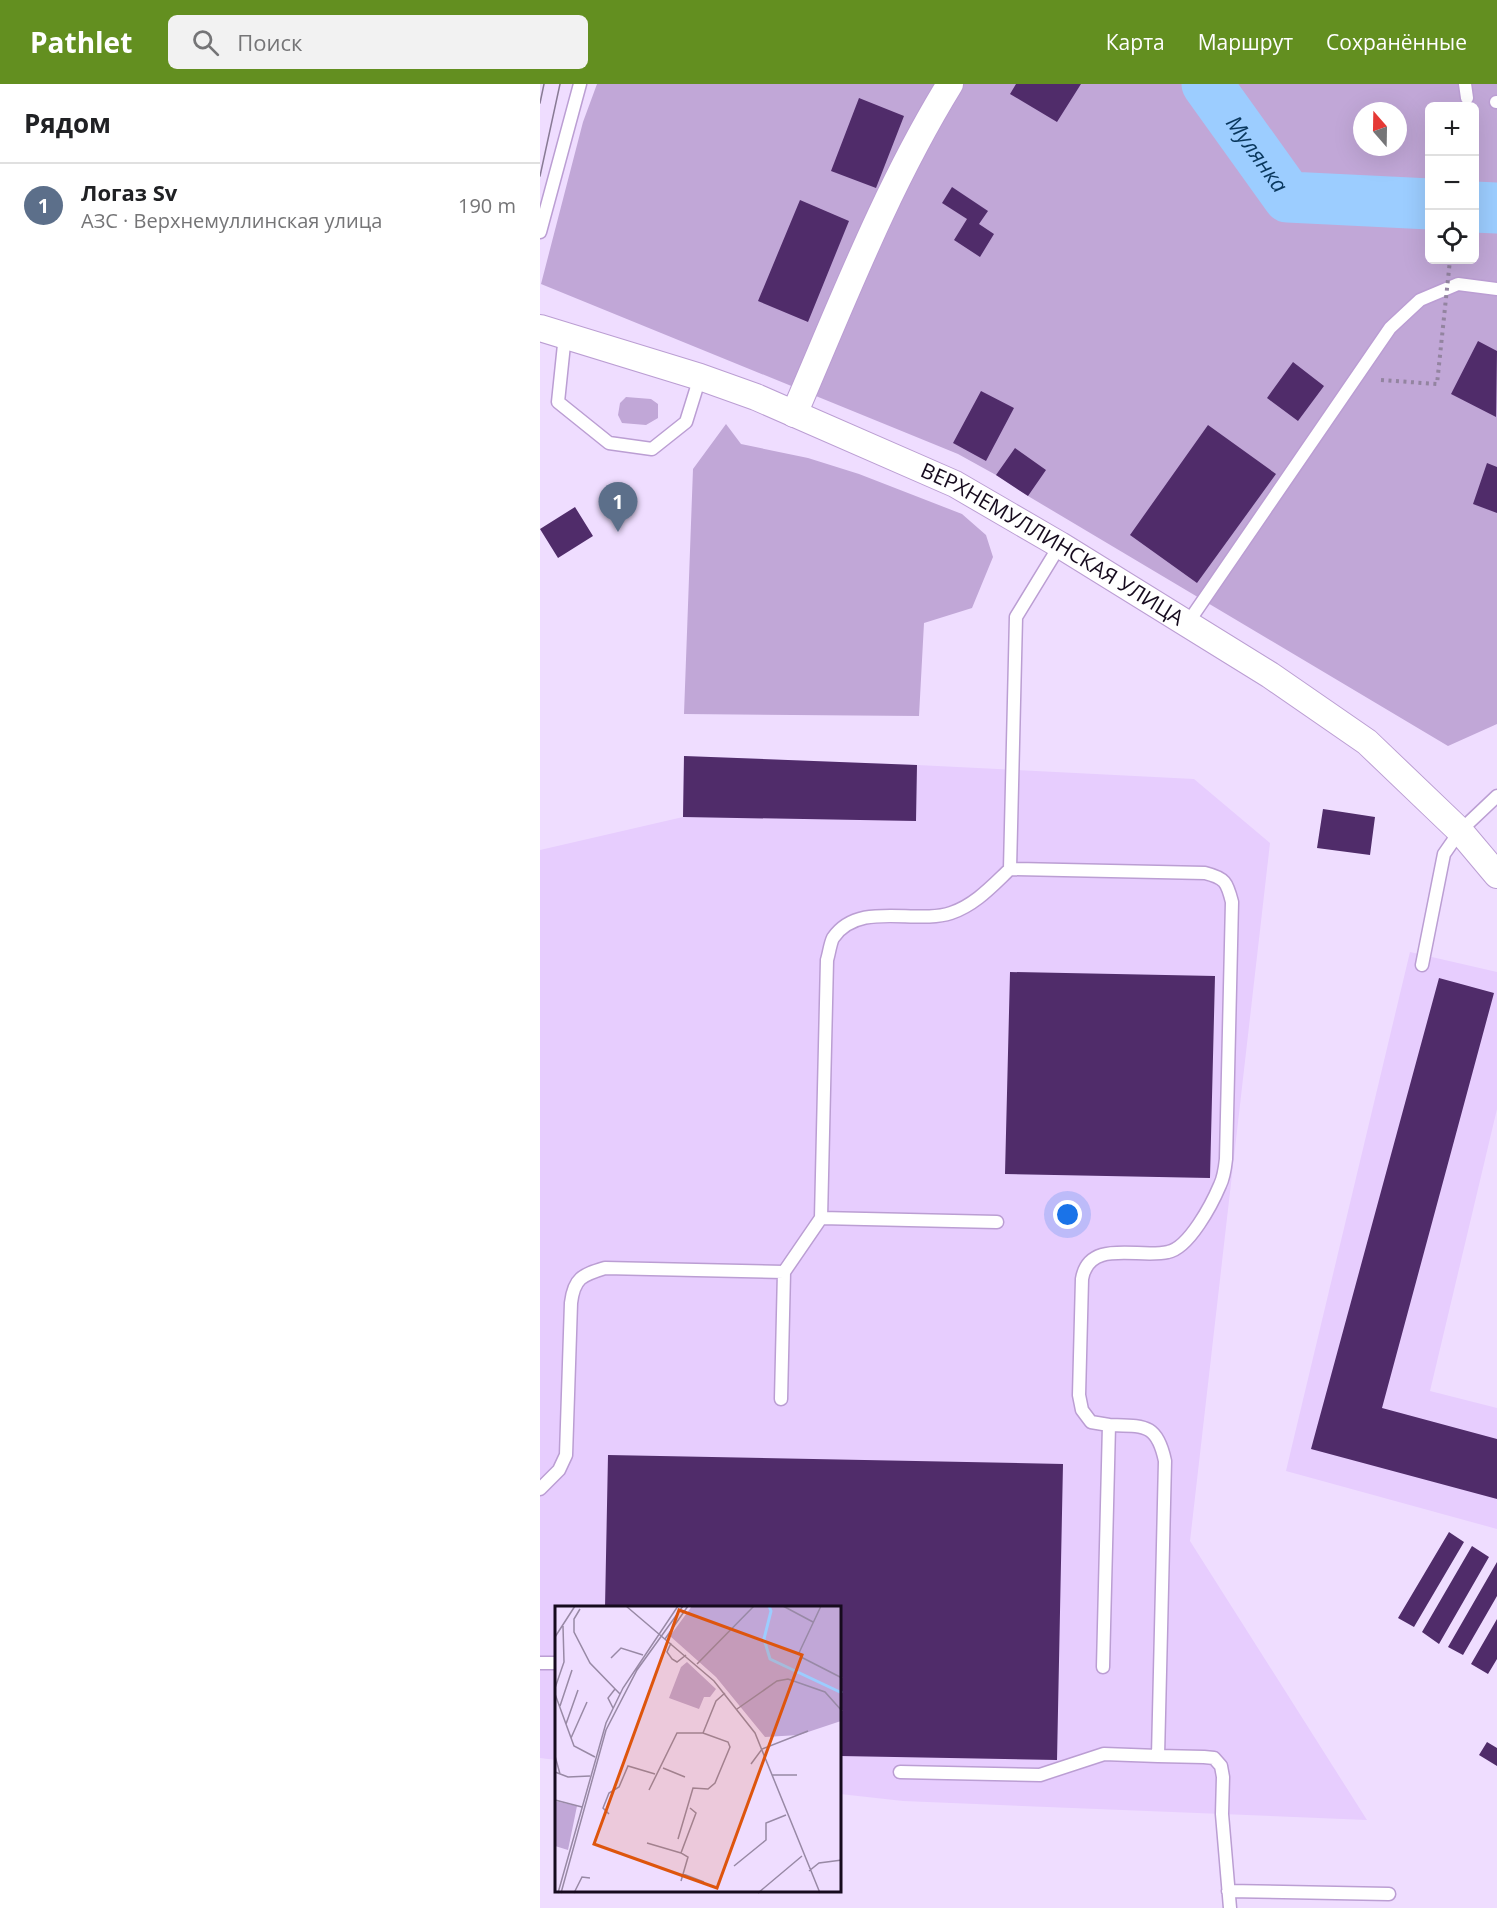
<!DOCTYPE html>
<html lang="ru">
<meta charset="utf-8">
<style>
body{margin:0;font-family:"Open Sans",sans-serif;background:#f2f2f2;color:#202124}
.controls{position:absolute;right:18px;top:18px;display:grid;overflow:hidden;border-radius:9px;box-shadow:0 6px 24px #0002}
.controls button{width:54px;height:54px;display:grid;place-items:center;padding:0;border:0;border-bottom:2px solid #e0e0e0;background:#fff;color:#202124;font:30px sans-serif}
.compass{position:absolute;left:813px;top:18px;width:54px;height:54px;border-radius:50%;background:#fff;box-shadow:0 6px 24px #0002;rotate:340deg}
.you{position:absolute;left:528px;top:1131px;width:21px;height:21px;margin:-15px;border:4px solid #fff;border-radius:50%;background:#1a73e8;box-shadow:0 0 0 9px #1a73e833}
.badge{display:grid;place-items:center;width:39px;height:39px;border-radius:50%;background:#638f20;color:#fff;font-size:20px;font-weight:700}
.pin{position:absolute;translate:-50% -50px;filter:drop-shadow(0 2px 3px #0008)}
.pin::after{content:'';position:absolute;top:32px;width:21px;height:18px;background:inherit;clip-path:polygon(0 0,100% 0,50% 100%)}
.list{margin:0;padding:0;list-style:none}
h2{display:flex;justify-content:space-between;align-items:center;height:78px;margin:0;padding:0 24px;font-size:26px}
h2 small{font-size:20px;font-weight:400;color:#757577}
.list li{display:grid;grid-template-columns:39px 1fr auto;gap:18px;align-items:center;box-sizing:border-box;height:84px;padding:0 24px;border-top:2px solid #e0e0e0}
.list b{display:block;font-size:22px;white-space:nowrap}
.list p{margin:0;font-size:20px;white-space:nowrap;color:#757577}
.list em{font-size:20px;font-style:normal;color:#757577}
.icon{flex:none;width:33px;height:33px;fill:none;stroke:currentColor;stroke-width:2;stroke-linecap:round;stroke-linejoin:round}
.map{position:relative;flex:none;width:957px;height:1824px;overflow:hidden}
header{display:flex;align-items:center;gap:36px;box-sizing:border-box;height:84px;padding:0 30px;background:#638f20;color:#fff}
header strong{font-size:28px}
nav{display:flex;gap:33px;margin-inline-start:auto;font-size:21px}
.search{width:420px;height:54px;background:#f2f2f2;display:flex;align-items:center;gap:15px;box-sizing:border-box;padding:0 21px;border-radius:9px;color:#757577;font-size:22px}
main{display:flex}
aside{flex:1;background:#fff}
.map>svg:first-child{display:block}
</style>
<header>
<strong>Pathlet</strong>
<div class="search"><svg class="icon" aria-label="search" viewBox="0 0 24 24"><circle cx="10" cy="10" r="6"/><path d="M15 15l6 6"/></svg>Поиск</div>
<nav><a>Карта</a><a>Маршрут</a><a>Сохранённые</a></nav>
</header>
<main>
<aside>
<h2>Рядом<small></small></h2>
<ul class="list">
<li><span class="badge" style="background:#5c6f8a">1</span><div><b>Логаз Sv</b><p>АЗС · Верхнемуллинская улица</p></div><em>190 m</em></li>
</ul>
</aside>
<div class="map">
<svg width="957" height="1824" viewBox="0 0 957 1824">
<rect width="100%" height="100%" fill="#efddff"/>
<path fill="#e7cdfe" d="M144,672L377,681L654,695L730,759L650,1457L827,1736L363,1717L300,1710V1524H16V1676L0,1674V766L143,733Z
M870,868L957,888V1025L890,1307L957,1324V1445L746,1387Z"/>
<path fill="#c1a7d7" fill-rule="evenodd" d="M57,0H957V640L908,662L488,412L456,391L418,370L1,200L43,38ZM890,22H934V176H890ZM822,27H858V63H822Z
M86,313L111,315L118,320V334L106,341L82,339L78,331L80,319Z
M186,340L201,360L268,374L319,390L422,430L446,451L453,473L432,524L384,539L379,632L144,630L153,385Z"/>
<g fill="none" stroke-linecap="round" stroke-linejoin="round">
<g stroke="#9ccdff" stroke-width="51">
<path id="s1" d="M667,0L748,113L890,120"/>
<path d="M934,123L957,124"/>
</g>
</g>
<path fill="#502c6a" d="M476,0H541L517,38L470,10Z
M319,14L364,32L336,104L291,87Z
M412,103L448,127L439,140L454,150L440,173L414,156L427,135L402,119Z
M260,116L309,137L268,238L218,217Z
M938,257L957,267L956,333L911,310Z
M753,278L784,302L758,337L727,314Z
M441,307L474,324L446,377L413,359Z
M668,341L736,390L657,499L590,451Z
M475,364L506,386L488,412L456,391Z
M947,379L957,383V429L933,420Z
M35,423L53,452L18,474L0,445Z
M144,672L377,681L376,737L143,733Z
M783,725L835,733L830,771L777,764Z
M470,888L675,892L670,1094L465,1090Z
M899,894L954,909L842,1324L957,1355V1415L771,1365Z
M68,1371L523,1380L517,1676L300,1672V1524H65Z
M909,1448L924,1458L874,1543L858,1534Z
M932,1462L949,1473L899,1560L882,1548Z
M957,1478V1512L923,1571L908,1563Z
M957,1535V1575L948,1590L931,1580Z
M947,1658L957,1664V1682L939,1671Z"/>
<g fill="none" stroke-linecap="round" stroke-linejoin="round">
<g stroke="#bb9ed3" stroke-width="15">
<path id="lane" d="M925,0L927,14
M956,18H957
M0,148L40,0
M25,251L18,318L69,359L112,365L146,338L160,293
M520,461L476,533L470,785L665,789C685,794 687,798 692,818L686,1075C685,1084 684,1093 680,1101C672,1120 649,1164 628,1168C599,1175 549,1154 542,1195L539,1311L542,1326L551,1338L569,1341L563,1583
M647,540L850,244L880,216L918,200L957,205
M882,881L904,770L920,747L957,712
M281,1134L457,1138
M241,1315L244,1188L281,1134L287,876C289,870 290,860 293,854C319,816 375,841 411,829C435,821 452,802 470,785
M569,1341C604,1342 617,1339 625,1377L618,1672L664,1673L674,1674L681,1682L683,1693L682,1730L690,1824
M0,1405L19,1386L26,1371L31,1219C34,1194 42,1191 65,1184L244,1188
M0,1579H16
M360,1688L500,1691L564,1670L618,1672
M688,1807L849,1810"/>
</g>
<g stroke="#bb9ed3" stroke-width="28">
<g id="street">
<path id="s2" d="M0,244L160,293L216,313L415,400L520,461L730,591L827,658L920,747L957,791"/>
<path d="M254,330C302,219 346,104 410,0"/>
</g>
</g>
<use href="#lane" stroke="#fff" stroke-width="12"/>
<use href="#street" stroke="#fff" stroke-width="26"/>
<path stroke="#887a95" stroke-width="1.5" d="M0,19L4,0
M0,92L20,0"/>
<path stroke="#9384a0" stroke-width="4" stroke-dasharray="3 4.5" stroke-linecap="butt" d="M841,296L897,300L910,176"/>
</g>
<g text-anchor="middle" stroke-width="6" stroke-linejoin="round" paint-order="stroke">
<g font-size="21" fill="#160b1e" stroke="#efddff">
<text dy="7" stroke="none"><textPath href="#s2" startOffset="558">ВЕРХНЕМУЛЛИНСКАЯ УЛИЦА</textPath></text>
</g>
<g font-size="22" font-style="italic" fill="#09375d" stroke="#efddff">
<text dy="8" stroke="none"><textPath href="#s1" startOffset="86">Мулянка</textPath></text>
</g>
</g>
<g transform="translate(15 1522)">
<rect width="286" height="286" fill="#efddff"/>
<path d="M137,0H286V115L244,129L210,131L161,71L115,30ZM132,56L161,83L155,91H149L144,103L114,92L126,61ZM0,195L22,200L13,244L0,240Z" fill="#c1a7d7"/>
<path fill="none" stroke="#9ccdff" stroke-width="3" d="M214,0L216,5L209,33L215,53L287,87"/>
<path fill="none" stroke="#9889a5" stroke-width="1.5" d="M71,0L159,75L200,127L265,287M228,0L258,16M25,3L19,13V26L35,57L65,88M0,31L20,0M110,33L133,0M116,37L112,46L117,53L122,56L131,49M243,49L266,0M246,51L287,72M56,52L66,42L88,49M142,58L199,0M0,82L9,56L8,20M0,88L19,140L40,151M5,100L17,64M58,102L53,92L60,83M182,103L222,75L233,73L270,86L287,105M11,118L23,84M16,132L32,96M0,150L5,168M196,158L207,143L253,125M108,162L130,171M0,166L13,171L35,170M217,169H242M94,184L122,127H148M0,194L27,201M54,208L48,202L54,187L64,181L73,160L100,168M123,233L138,182L153,183L160,177L175,141L173,136L148,127L161,95L170,87M92,237L126,247M179,260L211,234V217L231,209M254,265L264,257L287,254M128,268L149,276M126,275L133,251L126,247L141,207L135,202M3,287L51,117L68,82L123,0M6,287L51,124L82,64L128,0M19,287L27,271L35,272M203,287L247,250"/>
<path fill="#de550d" fill-opacity="0.15" stroke="#de550d" stroke-width="3" d="M124,4L247,49L162,282L39,238Z"/>
<rect width="286" height="286" fill="none" stroke="#160b1e" stroke-width="3"/>
</g>
</svg>
<div class="controls">
<button>+</button>
<button>−</button>
<button><svg class="icon" aria-label="locate" viewBox="0 0 24 24"><circle cx="12" cy="12" r="6"/><path d="M12 2v4M12 18v4M2 12h4M18 12h4"/></svg></button>
</div>
<svg class="compass" viewBox="-18 -18 36 36"><path d="M0-13l5 13h-10z" fill="#e53935"/><path d="M0 13l5-13h-10z" fill="#757577"/></svg>
<div class="you"></div>
<div class="pin badge" style="left:78px;top:448px;background:#5c6f8a">1</div>
</div>
</main>
